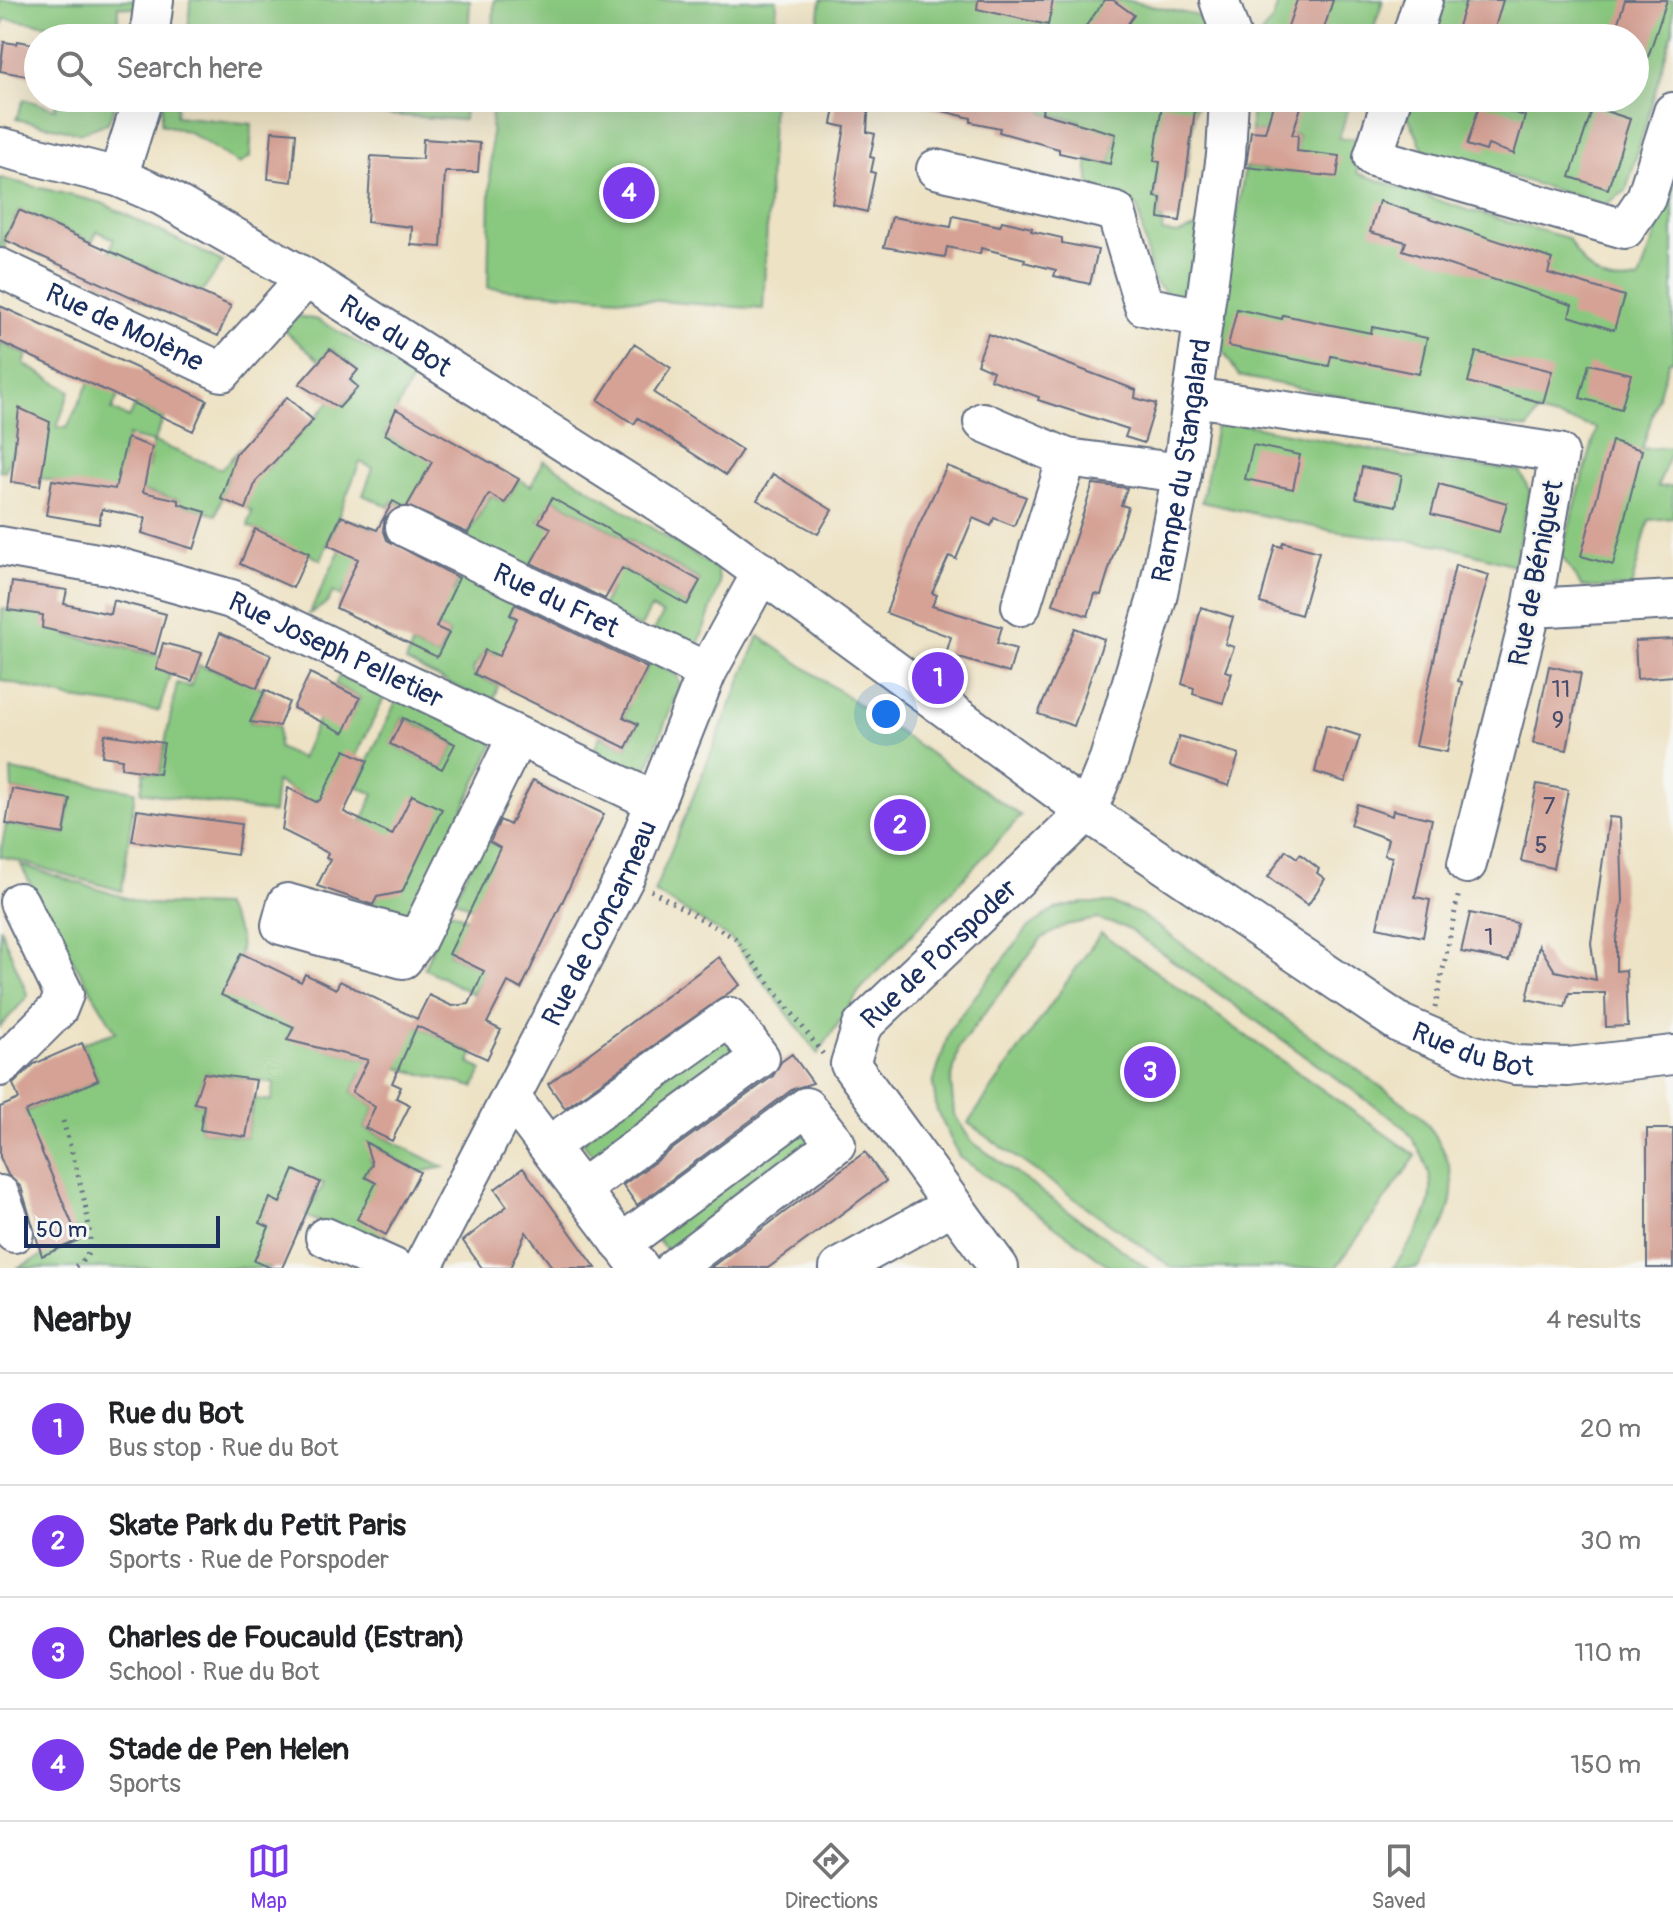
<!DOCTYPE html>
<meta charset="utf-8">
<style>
body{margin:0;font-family:Pangolin,sans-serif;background:#f2f2f2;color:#202124}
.scale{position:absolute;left:24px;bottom:20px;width:196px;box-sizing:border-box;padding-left:8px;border:4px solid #1b2f5e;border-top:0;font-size:22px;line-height:28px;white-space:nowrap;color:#1b2f5e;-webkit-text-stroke:6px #f6f6f2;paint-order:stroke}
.you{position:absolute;left:886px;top:714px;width:28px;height:28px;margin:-20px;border:6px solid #fff;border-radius:50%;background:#1a73e8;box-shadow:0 0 0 12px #1a73e833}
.badge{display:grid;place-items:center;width:52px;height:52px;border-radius:50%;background:#7c3aed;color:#fff;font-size:26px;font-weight:700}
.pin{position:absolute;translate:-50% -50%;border:4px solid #fff;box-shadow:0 2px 8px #0006}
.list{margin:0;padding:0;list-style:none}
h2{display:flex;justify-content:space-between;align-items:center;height:104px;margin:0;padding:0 32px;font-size:34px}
h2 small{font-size:26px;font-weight:400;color:#757577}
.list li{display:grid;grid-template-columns:52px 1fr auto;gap:24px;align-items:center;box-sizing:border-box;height:112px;padding:0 32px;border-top:2px solid #e0e0e0}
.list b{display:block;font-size:30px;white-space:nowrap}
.list p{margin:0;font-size:26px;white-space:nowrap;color:#757577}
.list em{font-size:26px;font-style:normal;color:#757577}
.icon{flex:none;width:44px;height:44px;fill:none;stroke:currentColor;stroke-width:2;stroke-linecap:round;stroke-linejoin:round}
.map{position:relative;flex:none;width:1673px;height:1268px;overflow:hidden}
.search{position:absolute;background:#fff;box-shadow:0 8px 32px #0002;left:24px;right:24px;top:24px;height:88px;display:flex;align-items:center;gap:20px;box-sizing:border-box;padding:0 28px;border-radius:44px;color:#757577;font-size:30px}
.sheet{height:552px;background:#fff}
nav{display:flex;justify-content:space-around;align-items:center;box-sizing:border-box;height:112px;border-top:2px solid #e0e0e0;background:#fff;font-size:22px;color:#757577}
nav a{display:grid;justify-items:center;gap:4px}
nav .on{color:#7c3aed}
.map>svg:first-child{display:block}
</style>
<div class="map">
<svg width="1673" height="1268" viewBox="0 0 1673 1268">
<rect width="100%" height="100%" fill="#f6f6f2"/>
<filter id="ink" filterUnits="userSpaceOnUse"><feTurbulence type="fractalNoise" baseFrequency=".0125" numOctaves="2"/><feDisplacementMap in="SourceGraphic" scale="16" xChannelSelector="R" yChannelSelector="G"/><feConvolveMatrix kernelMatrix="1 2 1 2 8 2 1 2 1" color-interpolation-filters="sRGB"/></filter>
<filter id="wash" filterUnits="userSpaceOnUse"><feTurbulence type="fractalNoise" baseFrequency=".006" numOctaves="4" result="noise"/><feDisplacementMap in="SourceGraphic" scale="32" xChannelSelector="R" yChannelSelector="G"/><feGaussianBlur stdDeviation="1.8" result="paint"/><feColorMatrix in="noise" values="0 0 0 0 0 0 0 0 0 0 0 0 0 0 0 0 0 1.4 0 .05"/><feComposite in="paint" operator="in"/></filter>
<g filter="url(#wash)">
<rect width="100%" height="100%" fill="#ede2c4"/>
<path fill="#89c87f" stroke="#527c6e" stroke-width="2" fill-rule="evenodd" d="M0,0H142L141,9L118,6V28L86,21L80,38H68L69,27L4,19L0,35Z
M190,0H470L468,38H188Z
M494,0H777L775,38H493Z
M821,0H1125L1203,17L1209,38H871L868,32L818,23Z
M1279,0H1383L1371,38H1258L1273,19Z
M1445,0H1673V30L1626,191L1604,205L1423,149L1407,114L1413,98H1635V38H1435Z
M57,98H118L108,123L80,133L16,119L24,99L55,109Z
M163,98H177L176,116L252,124L250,157L239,164L189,132L161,124Z
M184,98H465L464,120L183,101Z
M492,98H773L763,309L488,288Z
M1003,98H1206L1195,109L1186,180L1158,177L1155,197L1161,198L1159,218L1163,219L1162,232L1178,234L1207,224L1187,300H1173L1152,279L1138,207L1090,187L1087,159L1110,164L1116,134L1079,126L1080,121L1042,113V109Z
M1251,98H1352L1339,138L1365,139L1357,173L1467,210L1568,238C1586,270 1599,288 1639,280L1673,185V361H1669L1642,449L1672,447L1658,487L1673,486V518L1649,520L1631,588L1582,587L1561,555L1597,428L1537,413L1528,429L1438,416L1239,376L1223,351L1227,276L1245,167L1294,172L1298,135L1251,131Z
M0,178L102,203L223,262L202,292L142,265L135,279L121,272L108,301L98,281L114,239L97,231L92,242L19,210L5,239V257L0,251Z
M297,316L318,320L414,375L385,434L465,480L440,532L413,519L424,499L415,493L406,508L393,501L389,507L363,495L373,468L360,462L321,560L248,526L252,511L246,508L230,472L216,515L179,504V500L130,488L128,497L41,478L18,421L15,447L5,471H0V343L27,355L24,364L70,391L57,427L67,428L94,372L118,396L112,410L129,418L136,404L164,417L154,442L221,469L241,448L266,470L336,395L344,403L358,388L350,380L358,370L331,349L320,361L285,331ZM128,436L153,442L148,468L122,461Z
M1217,419L1423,460L1520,471L1530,492L1514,565L1443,545L1333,531L1202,502Z
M544,460L717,569L720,584L698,645L687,650L652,634L663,614L651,608L640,628L600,609L611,589L591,579L579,599L553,586L563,566L537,553L526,573L463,543L491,495L505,503L519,479L531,486ZM553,498L700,580L687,605L539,521Z
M354,521L382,532L358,589L347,584L341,596L333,592L327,603L309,614Z
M425,552L440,560L430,581L453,592L463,570L518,597L510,615L537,634L548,612L577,626L566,649L589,660L601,637L628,651L618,671L640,682L650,661L677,675L680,685L646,771L634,773L593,753L600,736L626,748L638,724L623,717L628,706L603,707L486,650L473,669L474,674L498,686L492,704L406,662L412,645L438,657L449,633L387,602Z
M2,609L43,615L67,635L160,656L170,674L159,711L73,699L0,680Z
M759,636L1021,816L860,990L818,1054L731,939L654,892Z
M198,665L219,672L222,665L265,690L250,722L279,726L278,748L301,759L322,711L348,723L360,698L335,685L343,667L388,690L332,805L318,799L313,809L300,794L276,782L273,813L141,792L144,772L159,774L177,683L190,687Z
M399,695L489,739L493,746L409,923L370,912L379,893L358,830L374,794L356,786ZM403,718L455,744L442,769L391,744Z
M11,770L135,791L122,891L0,856L6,824L64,834L70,800L12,789Z
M483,839L503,849L507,924L454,899Z
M21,865L145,904L223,906C246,942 245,945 227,983L248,1007L296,1022L288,1039L384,1064L375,1080L361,1073L352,1092L375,1107L365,1128L444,1167L420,1172L379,1150L370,1158L372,1164L366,1176L376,1183L386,1235L399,1255L305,1216L324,1184L295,1171L280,1203L270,1199L260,1223L269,1227L271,1268H17L42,1256L25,1112L98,1080L82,1043L116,1032L47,917ZM205,1073L274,1083L271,1101L254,1099L246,1137L200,1130L204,1105L194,1103Z
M1083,903H1111L1140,914L1419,1114C1468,1172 1459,1210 1417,1268H1393C1433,1211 1449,1188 1404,1127L1127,928L1097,919L1066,925L1041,939L959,1047L951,1082L954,1114L971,1141L1147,1268H1112L959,1156L937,1111L933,1084L950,1029L1028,928L1055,909Z
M449,910L469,920L449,954L485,971L473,994L424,968Z
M0,927L28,996L0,1027Z
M1101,933L1416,1156L1336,1268H1173L968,1123Z
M414,1024L474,1053L469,1063L482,1070L474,1087L398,1068Z
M719,1032L750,1059L599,1165L582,1141Z
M802,1125L821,1148L670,1254L654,1235Z"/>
<g id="blocks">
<path fill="#d5a295" d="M978,0H1053L1048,25L977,9Z
M1105,0H1113L1134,15L1118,38H1077Z
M1297,0H1333L1321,38H1284Z
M1466,0H1503L1492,38L1456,33Z
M1625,0H1667L1639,84H1635V38H1613Z
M18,41L38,45V78L0,71L4,42L17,44Z
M837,98H869L867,132L875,134L870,157L874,158L871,172L875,173L867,212L832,203L845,127L832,124Z
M923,98H994L1028,106L1034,98H1044L1042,113L1116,134L1110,164L1059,153V149L999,132L1000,128L971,122V118L922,106Z
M1275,98H1304L1292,135H1298L1297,151L1340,156L1337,177L1246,167L1251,131L1265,132Z
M1480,103L1525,116L1514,154L1488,145L1486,151L1467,145Z
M1162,104L1195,109L1180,221L1159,218L1161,198L1155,197L1160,162L1154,161Z
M1593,107L1630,119L1608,189L1570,177Z
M272,131L296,133L292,182L268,179Z
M423,139L480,143L478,172H445L441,247L411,245L412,227L367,222L371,156L422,159Z
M1379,201L1552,259L1548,273L1624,296L1614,330L1569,316L1572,305L1403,250L1406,242L1370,232Z
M19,210L231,306L218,336L5,240Z
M953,216L1000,226L1002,221L1032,228L1031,231L1062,238V243L1098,250L1090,284L1054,276L1056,270L1024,262L1025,259L981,248L980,254L947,247L945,257L884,247L892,217L951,227Z
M0,306L207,400L193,431L0,342Z
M1237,309L1282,319L1283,315L1371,333L1372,327L1427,338L1419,374L1331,356L1329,366L1228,346Z
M988,334L1136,390L1135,398L1156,404L1144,443L1125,437L1128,429L1038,400L1039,397L990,379L993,371L977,364Z
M634,344L671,368L654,393L742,450L726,475L638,418L634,424L598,400Z
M330,349L358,370L350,380L358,387L339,408L299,384Z
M1476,352L1552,371L1543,403L1468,382Z
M1589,364L1631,374L1621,409L1580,398Z
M287,397L313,420L256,481L246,509L221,499L236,453Z
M19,408L50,422L40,486L11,482Z
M396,409L519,479L505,503L489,494L468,533L407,506L432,462L385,434Z
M127,438L152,447L143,492L179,500V504L206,512L194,549L142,533L146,518L102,509L99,524L46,515L52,480L115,489Z
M1612,441L1642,450L1613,565L1581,556Z
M1253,445L1300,455L1293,489L1245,479Z
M947,466L1026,497L1014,526L994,518L991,526L973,518L956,559L949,556L932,593L937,595L932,606L1002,627L997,643L1016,649L1009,673L946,654L951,637L886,613L918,527Z
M1362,467L1402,475L1396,506L1356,498Z
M773,474L832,510L818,534L757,500Z
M1093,484L1127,488L1121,505L1128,507L1101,595L1095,594L1088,616L1053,604Z
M1439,484L1507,503L1499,532L1431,514Z
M552,498L700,581L687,605L622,568L605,599L531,563L551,528L539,522Z
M393,501L402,506L385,518L383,529L387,540L459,578L436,627L449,633L437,657L336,608L358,559L328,545L341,516L377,530Z
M255,529L309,553L293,588L240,564Z
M1283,542L1319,552L1301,615L1260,603L1275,545L1282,547Z
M1455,565L1489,575L1458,681L1462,682L1447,752L1415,746Z
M12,582L67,590L64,604L110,614L113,600L166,614L155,654L42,628L43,615L8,610Z
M515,604L647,668L623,717L638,724L626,748L474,674L485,650L499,656L517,618L510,615Z
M1201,607L1233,617L1225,644L1234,647L1225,671L1232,673L1223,703L1193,694L1194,688L1182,684Z
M1075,628L1104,639L1074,726L1038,714Z
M220,633L271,655L257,688L207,666Z
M1673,639V676L1637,679L1635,641Z
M163,643L202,653L192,681L156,669Z
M1549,666L1581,673L1567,750L1533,743Z
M310,673L360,698L344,733L293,708Z
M265,690L289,702L279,726L250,722Z
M403,718L455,744L442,769L390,744Z
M1326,725L1360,736L1345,782L1315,772Z
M105,734L164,743L159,774L121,768L122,759L102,756Z
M1179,736L1239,754L1229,786L1170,766Z
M345,750L368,761L344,812L392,835L412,795L442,809L402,892L377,897L373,905L317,886L330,860L326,858L328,853L282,830L288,788L316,802L320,800Z
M533,780L604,814L521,989L508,982L487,1023L501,1030L487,1059L417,1026L392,1083L401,1087L396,1098L410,1105L392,1141L365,1128L375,1107L352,1092L368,1060L287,1040L294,1027L221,995L241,953L301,982L305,974L336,989L340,981L417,1019L429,995L452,1006L469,1004L484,971L449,954L500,848L490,842L500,820L510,825Z
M1537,784L1568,790L1553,868L1521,861Z
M12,789L70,799L64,834L6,824Z
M1357,804L1392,816L1393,810L1432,819L1415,897L1430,900L1423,937L1377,927L1392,857L1384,855L1388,839L1350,825Z
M137,810L241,824L237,855L132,841Z
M1609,817L1620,818L1623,901L1616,940V971L1626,970L1628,1026L1606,1027L1605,993H1569L1565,1007L1527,999L1539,945L1555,971L1596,980L1591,943Z
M1286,850L1297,858L1300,854L1319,869L1317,873L1325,879L1308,905L1268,877Z
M1470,913L1517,923L1509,961L1461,952Z
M719,957L740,985L565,1108L548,1084Z
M82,1043L98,1080L25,1112L79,1240L42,1256L21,1187L8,1175L0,1157V1107L19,1099L13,1084L34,1064Z
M792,1054L813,1083L793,1089L637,1205L623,1185L773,1076L781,1062Z
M204,1073L256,1080L246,1137L200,1130L204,1105L194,1103Z
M1647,1129H1673V1268H1647Z
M365,1142L420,1172L386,1235L357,1219L376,1183L365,1177L372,1164Z
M865,1152L886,1181L768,1268H710Z
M523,1168L547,1200L596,1268H553L526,1232L510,1268H482L463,1241L507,1206L495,1189Z
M294,1170L320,1182L282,1268H271L254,1261L269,1227L260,1223L270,1198L280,1203Z"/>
</g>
</g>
<g filter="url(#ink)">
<use href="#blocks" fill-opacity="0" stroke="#646e82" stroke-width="2"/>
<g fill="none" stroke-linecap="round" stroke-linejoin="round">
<g stroke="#646e82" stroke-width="42">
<g id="minor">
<path d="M1219,0L1232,38"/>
<path d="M149,38L154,0"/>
<path d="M1411,38L1423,0"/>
<path d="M1392,98L1373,157L1625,229L1646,198L1673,112"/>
<path id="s1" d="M0,147L118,177L162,196L306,278L710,535L1087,812L1401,1024L1471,1054L1515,1065L1568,1067L1673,1055"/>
<path d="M936,169L1116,212L1144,306L1204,318"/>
<path d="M118,177L143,98"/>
<path id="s2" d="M0,268L222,372L306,278"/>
<path d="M1194,397L1559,453L1532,608L1467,864"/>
<path d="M983,422L1067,458"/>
<path id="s3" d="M405,527L707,672"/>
<path id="s4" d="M0,546L114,566L231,599L656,802"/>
<path d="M1021,606L1067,458L1182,473"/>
<path d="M1532,608L1673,600"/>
<path d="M417,940L287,903L281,925L403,959L417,940L517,737"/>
<path d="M0,1067L58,1009L64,994L19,902"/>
<path d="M512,1099L640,1268"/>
<path d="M549,1146L730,1017L760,1058L581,1189"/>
<path d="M0,1195L14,1233"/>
<path d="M325,1237L394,1268"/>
<path d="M621,1244L806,1107L836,1144L674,1268"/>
<path id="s5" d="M422,1268L626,875L707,672L762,572"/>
<path d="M839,1268L951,1206"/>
<path id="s6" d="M999,1268L850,1064L862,1026L1087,812L1109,759L1157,598L1182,473L1226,155L1229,98"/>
</g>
</g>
<path stroke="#646e82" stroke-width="5" stroke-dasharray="2 6" stroke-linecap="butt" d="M651,890L736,939L823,1054
M1435,1008L1459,892
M63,1121C70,1147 95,1226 89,1250C87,1258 79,1265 72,1268"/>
<use href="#minor" stroke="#fff" stroke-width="38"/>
</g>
</g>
<g text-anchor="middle" stroke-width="6" stroke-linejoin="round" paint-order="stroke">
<g font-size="24" fill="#4a4c6c">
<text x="1561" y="697">11</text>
<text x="1558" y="728">9</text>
<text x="1549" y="814">7</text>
<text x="1541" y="853">5</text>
<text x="1489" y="945">1</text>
</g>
<g font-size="28" fill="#1b2f5e" stroke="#f6f6f2">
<text dy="10" stroke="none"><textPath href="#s2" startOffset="138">Rue de Molène</textPath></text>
<text dy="10" stroke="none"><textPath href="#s1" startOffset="442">Rue du Bot</textPath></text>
<text dy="10" stroke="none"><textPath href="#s6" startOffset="968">Rampe du Stangalard</textPath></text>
<text transform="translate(1535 573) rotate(-79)" y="10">Rue de Béniguet</text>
<text dy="10" stroke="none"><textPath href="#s3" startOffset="168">Rue du Fret</textPath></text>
<text dy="10" stroke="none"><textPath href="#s4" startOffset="354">Rue Joseph Pelletier</textPath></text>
<text dy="10" stroke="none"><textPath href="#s5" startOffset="388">Rue de Concarneau</textPath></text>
<text dy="10" stroke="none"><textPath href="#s6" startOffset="398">Rue de Porspoder</textPath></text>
<text dy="10" stroke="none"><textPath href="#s1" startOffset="1738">Rue du Bot</textPath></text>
</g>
</g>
</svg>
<div class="scale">50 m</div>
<div class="you"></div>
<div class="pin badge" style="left:938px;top:678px">1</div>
<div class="pin badge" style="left:900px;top:825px">2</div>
<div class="pin badge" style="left:1150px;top:1072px">3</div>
<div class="pin badge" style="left:629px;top:193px">4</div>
<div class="search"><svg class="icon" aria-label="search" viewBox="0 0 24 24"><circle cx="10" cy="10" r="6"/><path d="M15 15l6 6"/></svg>Search here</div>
</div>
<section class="sheet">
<h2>Nearby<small>4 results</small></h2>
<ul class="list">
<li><span class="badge">1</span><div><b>Rue du Bot</b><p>Bus stop · Rue du Bot</p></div><em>20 m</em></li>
<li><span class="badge">2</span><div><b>Skate Park du Petit Paris</b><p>Sports · Rue de Porspoder</p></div><em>30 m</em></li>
<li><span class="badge">3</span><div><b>Charles de Foucauld (Estran)</b><p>School · Rue du Bot</p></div><em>110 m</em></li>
<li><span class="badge">4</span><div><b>Stade de Pen Helen</b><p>Sports</p></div><em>150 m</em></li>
</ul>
</section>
<nav>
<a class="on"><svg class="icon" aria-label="map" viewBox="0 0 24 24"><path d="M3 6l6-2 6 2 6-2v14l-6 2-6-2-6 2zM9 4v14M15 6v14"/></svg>Map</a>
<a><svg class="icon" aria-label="directions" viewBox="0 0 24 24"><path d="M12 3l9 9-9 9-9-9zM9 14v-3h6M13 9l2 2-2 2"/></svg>Directions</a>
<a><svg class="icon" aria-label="saved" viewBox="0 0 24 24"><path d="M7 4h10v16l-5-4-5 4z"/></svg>Saved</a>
</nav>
